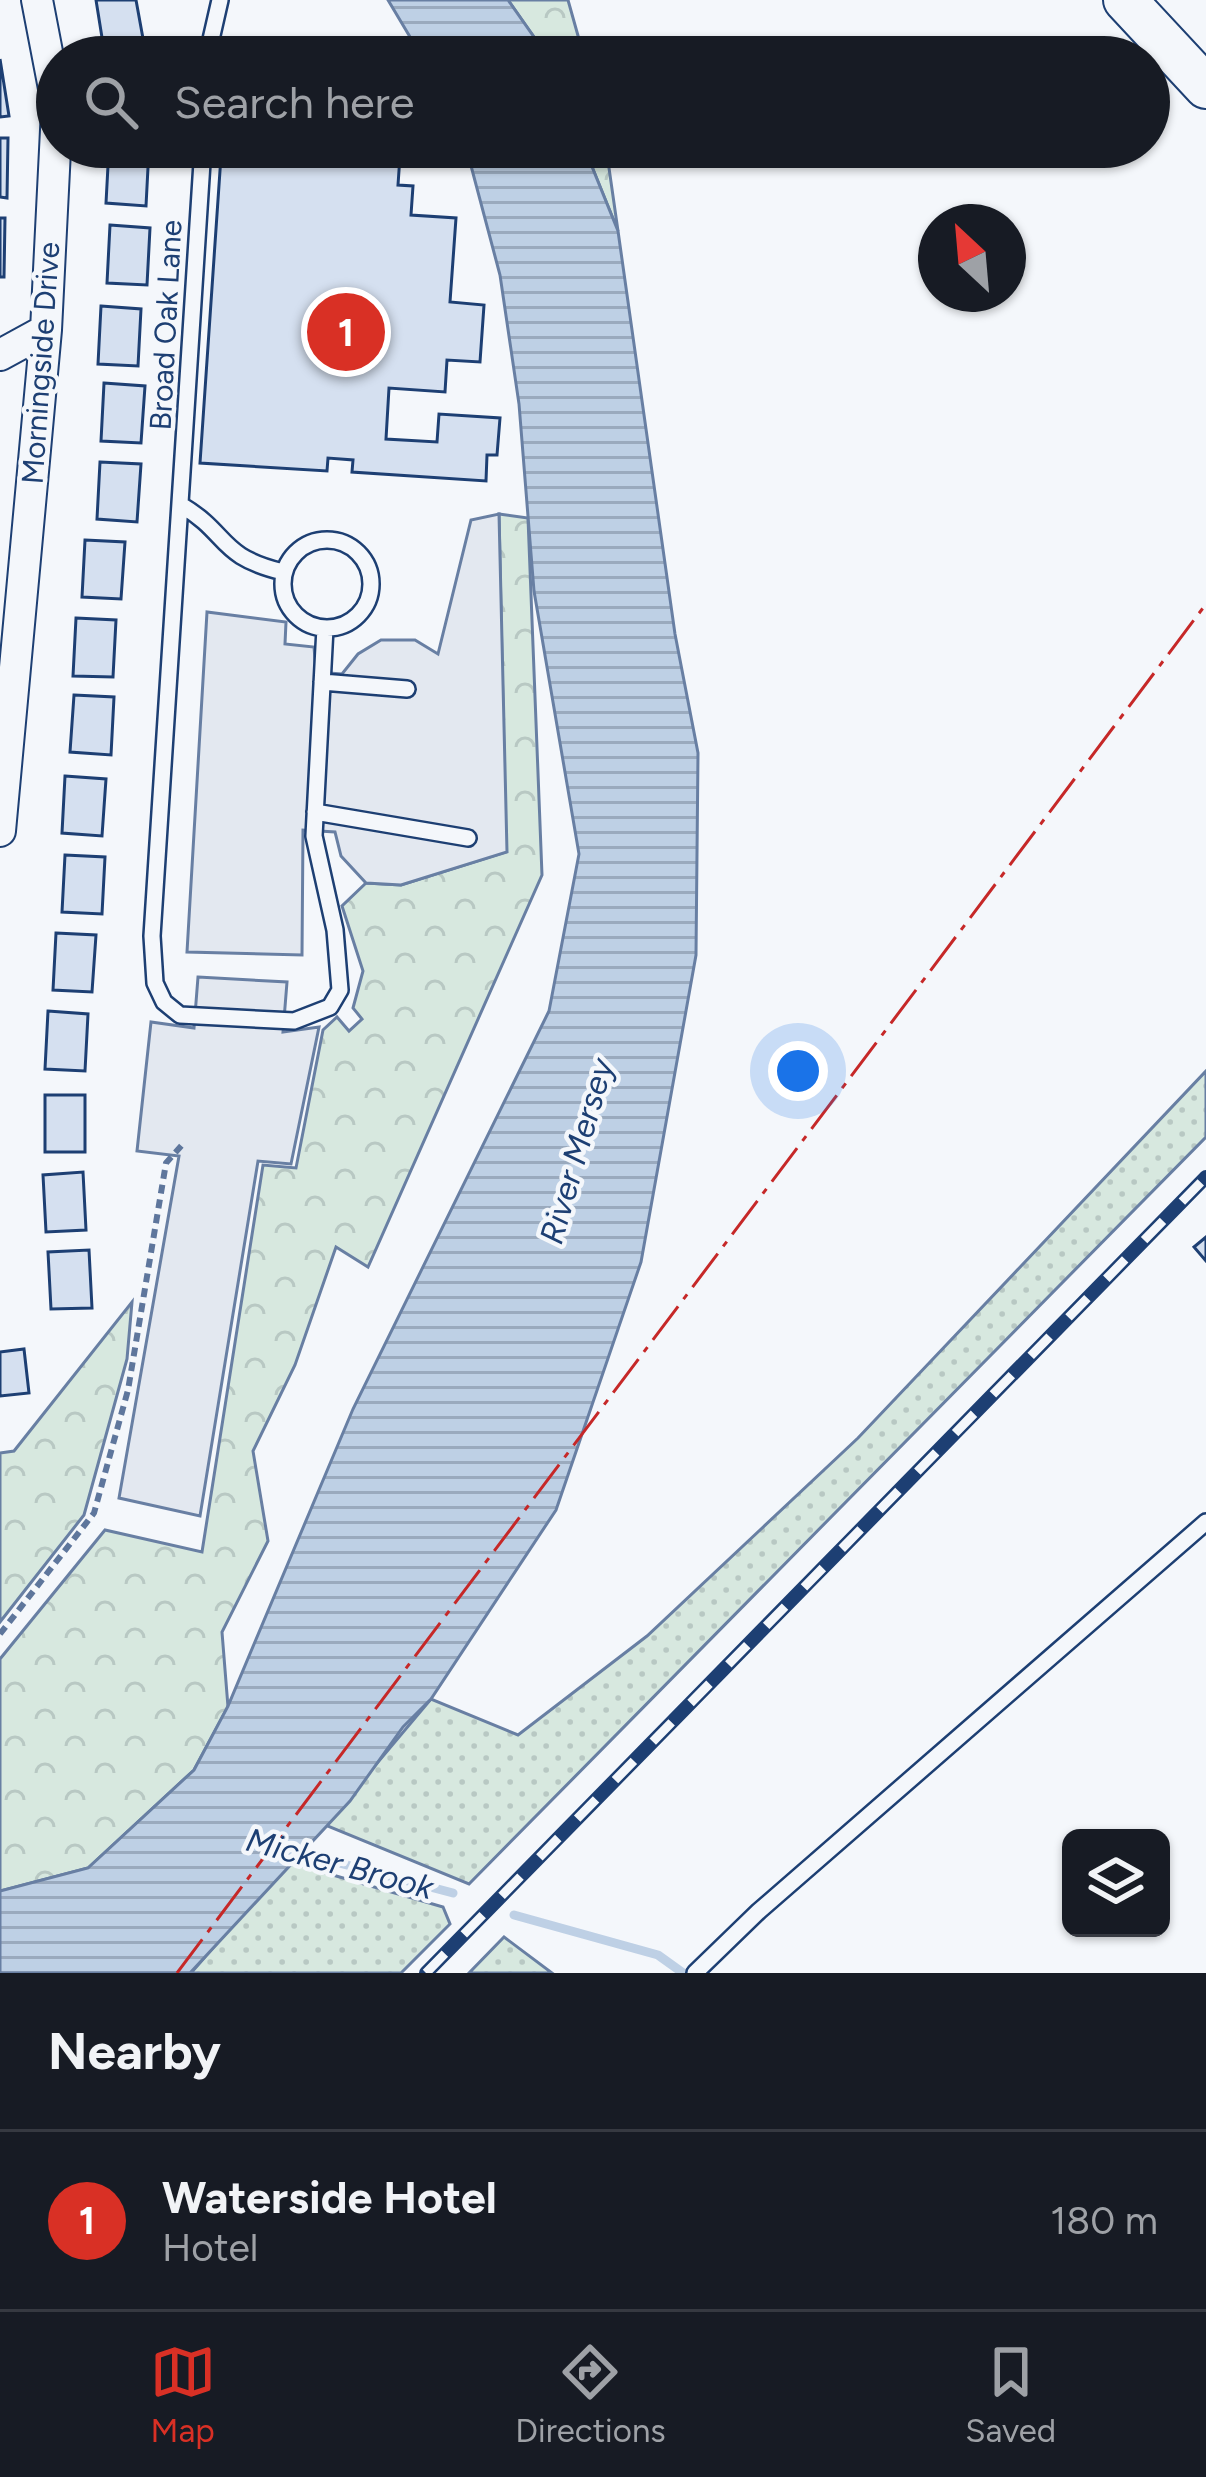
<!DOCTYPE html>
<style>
body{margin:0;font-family:Figtree,sans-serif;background:#242831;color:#f1f3f6}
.controls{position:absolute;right:36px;bottom:36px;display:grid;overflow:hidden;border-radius:18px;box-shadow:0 3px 9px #0004}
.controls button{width:108px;height:108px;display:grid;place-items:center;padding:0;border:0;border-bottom:3px solid #363941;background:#171b24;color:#f1f3f6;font:60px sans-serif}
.compass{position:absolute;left:918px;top:204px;width:108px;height:108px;border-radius:50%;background:#171b24;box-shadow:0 3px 9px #0004;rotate:334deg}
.you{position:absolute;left:798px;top:1071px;width:42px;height:42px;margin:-30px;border:9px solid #fff;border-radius:50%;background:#1a73e8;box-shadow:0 0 0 18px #1a73e833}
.badge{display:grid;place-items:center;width:78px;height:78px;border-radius:50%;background:#d93025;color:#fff;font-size:39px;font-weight:700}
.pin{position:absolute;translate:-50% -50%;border:6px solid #fff;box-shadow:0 3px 12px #0006}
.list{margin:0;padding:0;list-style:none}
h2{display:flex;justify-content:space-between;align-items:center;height:156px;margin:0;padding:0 48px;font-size:51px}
h2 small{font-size:39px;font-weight:400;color:#9ea1a6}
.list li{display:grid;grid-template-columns:78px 1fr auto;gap:36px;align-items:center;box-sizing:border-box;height:180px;padding:0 48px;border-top:3px solid #363941}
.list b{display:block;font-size:45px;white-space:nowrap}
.list p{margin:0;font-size:39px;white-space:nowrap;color:#9ea1a6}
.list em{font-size:39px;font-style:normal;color:#9ea1a6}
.icon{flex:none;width:66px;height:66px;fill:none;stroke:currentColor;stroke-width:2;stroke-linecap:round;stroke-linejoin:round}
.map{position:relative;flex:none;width:1206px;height:1973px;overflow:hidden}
.search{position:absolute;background:#171b24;box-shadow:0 3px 9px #0004;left:36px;right:36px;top:36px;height:132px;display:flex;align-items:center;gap:30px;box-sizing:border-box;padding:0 42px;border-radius:66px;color:#9ea1a6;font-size:45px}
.sheet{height:336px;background:#171b24}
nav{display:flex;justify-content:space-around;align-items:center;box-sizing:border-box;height:168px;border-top:3px solid #363941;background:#171b24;font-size:33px;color:#9ea1a6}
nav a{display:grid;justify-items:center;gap:6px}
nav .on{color:#d93025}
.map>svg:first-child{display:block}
</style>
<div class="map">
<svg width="1206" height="1973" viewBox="0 0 1206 1973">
<defs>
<pattern id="grass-dots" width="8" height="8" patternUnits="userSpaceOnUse" patternTransform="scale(3)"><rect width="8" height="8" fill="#d7e8df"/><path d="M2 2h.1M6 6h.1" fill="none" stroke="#b8c8c3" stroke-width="1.8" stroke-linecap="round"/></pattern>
<pattern id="forest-crowns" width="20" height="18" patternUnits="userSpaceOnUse" patternTransform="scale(3)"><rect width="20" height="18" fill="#d7e8df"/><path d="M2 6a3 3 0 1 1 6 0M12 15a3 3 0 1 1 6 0" fill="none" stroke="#b8c8c3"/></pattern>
<pattern id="water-rules" width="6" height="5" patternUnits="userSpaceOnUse" patternTransform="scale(3)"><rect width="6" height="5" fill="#bed0e5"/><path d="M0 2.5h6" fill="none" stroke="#9aaabe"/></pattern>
</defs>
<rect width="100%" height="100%" fill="#f4f7fb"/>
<path fill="url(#grass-dots)" stroke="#687fa3" stroke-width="3" d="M1206,1071V1137L469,1884L325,1825L431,1699L518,1735L647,1636L858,1438Z
M288,1862L443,1907L450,1924L401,1973H191Z
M504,1937L552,1973H469Z"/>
<path fill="url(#forest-crowns)" stroke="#687fa3" stroke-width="3" d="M508,0H568L584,57H548Z
M584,147H606L618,231Z
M499,514L528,518L542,875L368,1267L336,1247L295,1365L253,1451L268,1541L222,1632L228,1707L194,1770L88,1868L0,1891V1659L105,1530L202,1552L263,1165L296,1168L323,1030L337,1017L349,1031L362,1019L353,1008L363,971L342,906L366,883L401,885L506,852Z
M132,1302L127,1359L84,1515L0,1622V1453L14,1451Z"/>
<path fill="#e3e8f0" stroke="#687fa3" stroke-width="3" d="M499,514L507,852L401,885L366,883L341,856L335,832L303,830L302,955L187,952L207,612L286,622L285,644L314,647L316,672L342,674L358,654L381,640H415L438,654L471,520Z
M198,977L287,982L283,1032L319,1027L291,1164L258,1161L200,1516L119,1498L179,1156L137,1151L151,1022L194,1028Z"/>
<path fill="url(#water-rules)" stroke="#687fa3" stroke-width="3" d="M388,0H508L548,57H422Z
M466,147H584L618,231L675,634L698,753L696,955L641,1262L556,1510L431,1699L403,1727L350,1801L190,1973H0V1891L88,1868L194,1770L228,1706L353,1409L549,1011L579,854L534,591L519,404L500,275Z"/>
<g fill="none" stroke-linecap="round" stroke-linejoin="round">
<path stroke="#bed0e5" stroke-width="9" d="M290,1850L453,1893
M514,1915L658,1955L683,1973"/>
</g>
<path fill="#d5e0f0" stroke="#1d3f73" stroke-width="3" d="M96,0H136L144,44L104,50Z
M0,59L9,116L0,117Z
M0,138H8L7,198L0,197Z
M109,147L149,148L146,206L106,203Z
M216,147H382L381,155L400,156L398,185L413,186L411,215L456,218L450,302L484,305L480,362L447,360L445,392L389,388L386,439L437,442L439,414L500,418L497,455H487L486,481L352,472L353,460L328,458L327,471L200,463L221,156L215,155Z
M0,218H5L4,277H0Z
M110,225L150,228L147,285L107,283Z
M101,306L141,309L138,366L98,364Z
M104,383L145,386L141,443L101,441Z
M100,462L141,464L137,522L97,519Z
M85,540L125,542L121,599L82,597Z
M76,618L116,620L113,677L73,676Z
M74,695L114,697L111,755L70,752Z
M65,776L106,779L102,836L62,833Z
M65,855L105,857L102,914L62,912Z
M56,933L96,935L92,992L53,990Z
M48,1011L88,1014L85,1071L45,1069Z
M45,1095H85V1152H45Z
M83,1172L86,1230L46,1232L43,1175Z
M1206,1237V1261L1194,1247Z
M89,1250L92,1308L51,1309L48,1252Z
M24,1349L29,1393L0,1396V1352Z"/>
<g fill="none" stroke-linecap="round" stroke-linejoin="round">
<g stroke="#1d3f73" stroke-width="20">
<path id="lane" d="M207,57L220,0
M203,147L152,936L155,983L164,1002L180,1015L294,1021L330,1007L340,990L335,930L314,836L325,628
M181,505C230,534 217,556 283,572
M283 584a44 44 0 1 1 88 0a44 44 0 1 1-88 0Z
M322,682L407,689
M315,812L468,838
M695,1973L759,1911L1206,1522"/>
</g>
<g stroke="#1d3f73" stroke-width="34">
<path id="street" d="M37,0L57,104
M0,355L46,330
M0,831L46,330L57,110"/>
</g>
<g stroke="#1d3f73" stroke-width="46">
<path id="secondary" d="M1125,0L1206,87"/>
</g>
<path stroke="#5e769c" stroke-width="6" stroke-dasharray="9 6" stroke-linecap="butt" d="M0,1634L94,1513L128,1390L166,1163L183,1144"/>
<use href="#lane" stroke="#f4f7fb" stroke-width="15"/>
<use href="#street" stroke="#f4f7fb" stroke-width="30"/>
<use href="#secondary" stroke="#f4f7fb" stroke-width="42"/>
<g stroke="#1d3f73" stroke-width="14">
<path id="rail" d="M426,1973L1206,1177"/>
</g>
<use href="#rail" stroke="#f4f7fb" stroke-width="9" stroke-dasharray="27" stroke-linecap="butt"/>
<path stroke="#c62828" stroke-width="3" stroke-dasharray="42 9 6 9" stroke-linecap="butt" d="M177,1973L1206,604"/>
</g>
<g text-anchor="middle" stroke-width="9" stroke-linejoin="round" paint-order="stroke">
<g font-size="30" fill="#1d3f73" stroke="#f4f7fb">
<text transform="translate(166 325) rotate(-87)" y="10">Broad Oak Lane</text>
<text transform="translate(41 363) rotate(-86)" y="10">Morningside Drive</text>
</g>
<g font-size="33" font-style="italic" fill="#1d3f73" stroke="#f4f7fb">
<text transform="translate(576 1151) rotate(-74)" y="12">River Mersey</text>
<text transform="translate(340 1863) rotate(15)" y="12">Micker Brook</text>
</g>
</g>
</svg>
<div class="controls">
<button><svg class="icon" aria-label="layers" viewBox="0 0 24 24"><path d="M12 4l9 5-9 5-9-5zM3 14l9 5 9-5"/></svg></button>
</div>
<svg class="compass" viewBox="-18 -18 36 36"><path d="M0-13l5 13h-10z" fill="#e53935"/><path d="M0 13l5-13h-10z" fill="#9ea1a6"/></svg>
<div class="you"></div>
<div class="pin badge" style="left:346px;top:332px">1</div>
<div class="search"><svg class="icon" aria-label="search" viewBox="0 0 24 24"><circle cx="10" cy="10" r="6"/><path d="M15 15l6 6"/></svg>Search here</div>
</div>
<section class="sheet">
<h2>Nearby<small></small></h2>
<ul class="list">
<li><span class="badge">1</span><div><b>Waterside Hotel</b><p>Hotel</p></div><em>180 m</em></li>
</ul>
</section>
<nav>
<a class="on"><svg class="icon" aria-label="map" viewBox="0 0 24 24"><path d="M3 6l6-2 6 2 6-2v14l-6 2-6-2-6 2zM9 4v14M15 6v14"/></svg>Map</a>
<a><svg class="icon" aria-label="directions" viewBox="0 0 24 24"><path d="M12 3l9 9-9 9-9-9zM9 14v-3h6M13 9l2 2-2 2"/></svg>Directions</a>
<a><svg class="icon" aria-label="saved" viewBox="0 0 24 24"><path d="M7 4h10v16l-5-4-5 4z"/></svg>Saved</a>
</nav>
